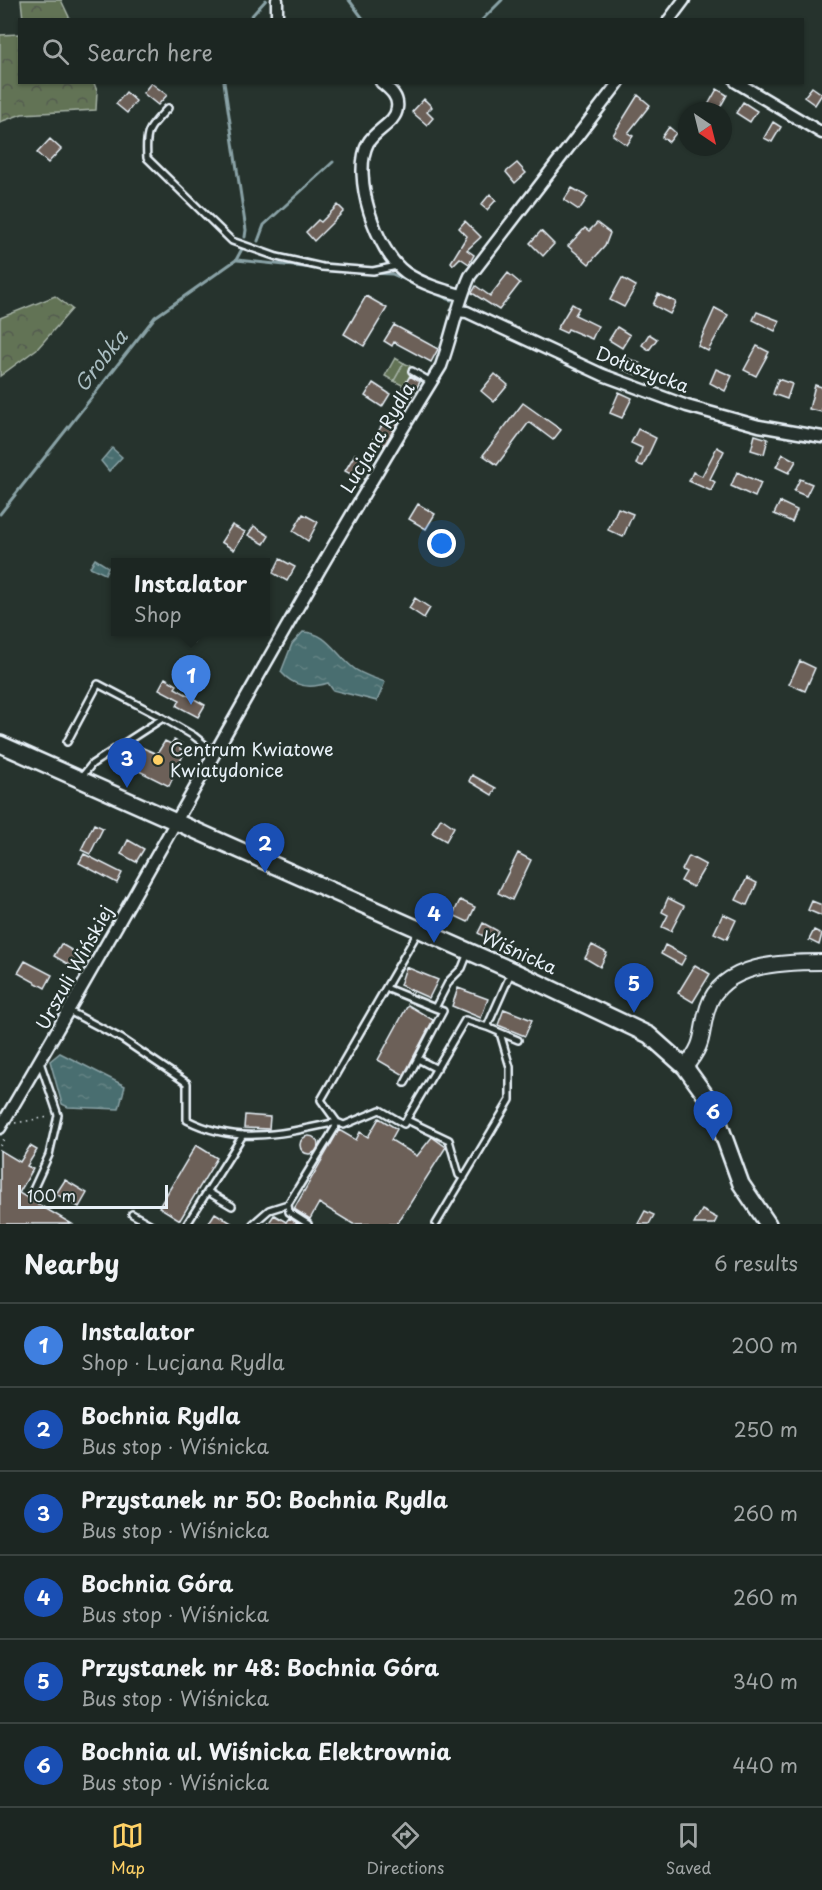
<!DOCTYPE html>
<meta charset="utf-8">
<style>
body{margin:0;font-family:"Playpen Sans",sans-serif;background:#252e2a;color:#f1f3f6}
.compass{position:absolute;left:678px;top:102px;width:54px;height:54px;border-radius:50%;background:#1c2622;box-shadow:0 2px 4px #0004;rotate:145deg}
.scale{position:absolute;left:18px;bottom:15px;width:150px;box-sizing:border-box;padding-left:6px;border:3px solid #e8f1f8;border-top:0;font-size:16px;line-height:21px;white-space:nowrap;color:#e8f1f8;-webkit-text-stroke:4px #26332d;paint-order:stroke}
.you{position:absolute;left:442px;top:544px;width:21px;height:21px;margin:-15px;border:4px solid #fff;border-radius:50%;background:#1a73e8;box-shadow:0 0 0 9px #1a73e833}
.badge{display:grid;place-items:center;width:39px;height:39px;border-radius:50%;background:#ffd166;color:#fff;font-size:20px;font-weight:700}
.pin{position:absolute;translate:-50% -50px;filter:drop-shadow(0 2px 3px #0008)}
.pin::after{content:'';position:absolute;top:32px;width:21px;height:18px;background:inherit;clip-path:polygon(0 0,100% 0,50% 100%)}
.popup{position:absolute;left:111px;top:558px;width:159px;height:78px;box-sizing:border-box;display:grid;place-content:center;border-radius:0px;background:#1c2622;filter:drop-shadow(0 2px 4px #0005);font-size:20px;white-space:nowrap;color:#a0a5a5}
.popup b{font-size:22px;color:#f1f3f6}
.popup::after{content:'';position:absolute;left:50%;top:100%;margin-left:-12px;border:12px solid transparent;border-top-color:#1c2622}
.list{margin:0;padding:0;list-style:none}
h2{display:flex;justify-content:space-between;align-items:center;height:78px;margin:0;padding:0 24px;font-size:26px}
h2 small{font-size:20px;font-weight:400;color:#a0a5a5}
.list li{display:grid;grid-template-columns:39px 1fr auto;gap:18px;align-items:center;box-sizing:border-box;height:84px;padding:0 24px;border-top:2px solid #3a4340}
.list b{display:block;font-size:22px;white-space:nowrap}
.list p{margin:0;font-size:20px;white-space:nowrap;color:#a0a5a5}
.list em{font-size:20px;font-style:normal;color:#a0a5a5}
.icon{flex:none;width:33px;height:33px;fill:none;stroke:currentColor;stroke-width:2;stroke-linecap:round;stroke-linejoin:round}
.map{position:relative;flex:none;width:822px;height:1224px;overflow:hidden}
.search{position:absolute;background:#1c2622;box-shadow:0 2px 4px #0004;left:18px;right:18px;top:18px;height:66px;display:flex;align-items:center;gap:15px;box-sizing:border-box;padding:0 21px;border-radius:0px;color:#a0a5a5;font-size:22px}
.sheet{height:582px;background:#1c2622}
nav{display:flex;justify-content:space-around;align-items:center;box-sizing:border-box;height:84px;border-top:2px solid #3a4340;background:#1c2622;font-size:16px;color:#a0a5a5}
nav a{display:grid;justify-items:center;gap:3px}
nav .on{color:#ffd166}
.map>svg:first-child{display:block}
</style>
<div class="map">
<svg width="822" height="1224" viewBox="0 0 822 1224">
<defs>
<pattern id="forest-crowns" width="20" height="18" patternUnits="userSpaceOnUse" patternTransform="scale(1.5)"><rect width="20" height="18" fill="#627355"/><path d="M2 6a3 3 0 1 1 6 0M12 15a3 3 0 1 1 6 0" fill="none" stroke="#535b4f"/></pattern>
<pattern id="water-ripples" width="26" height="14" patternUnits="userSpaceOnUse" patternTransform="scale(1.5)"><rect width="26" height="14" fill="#4a6e6f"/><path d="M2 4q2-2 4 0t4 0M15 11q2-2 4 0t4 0" fill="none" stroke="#648384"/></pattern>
</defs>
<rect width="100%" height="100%" fill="#26332d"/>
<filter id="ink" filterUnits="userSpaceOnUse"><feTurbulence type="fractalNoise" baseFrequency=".0167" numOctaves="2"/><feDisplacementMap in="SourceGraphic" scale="12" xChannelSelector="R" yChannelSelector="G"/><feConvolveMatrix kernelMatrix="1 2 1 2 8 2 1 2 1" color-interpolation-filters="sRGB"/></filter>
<g filter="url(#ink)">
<path fill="url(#forest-crowns)" stroke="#a5b2a6" stroke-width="1.5" d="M21,0H61L70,19H23Z
M19,34L20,82L94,83L97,91L96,110L22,114L0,122V35Z
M55,296L72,309L38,348L0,376V318Z
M395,358L404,363L394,381L385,376Z"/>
<path fill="#627355" stroke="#a5b2a6" stroke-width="1.5" d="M404,363L414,368L404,386L394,381Z"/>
<path fill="url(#water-ripples)" stroke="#89a2a6" stroke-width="1.5" d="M112,448L122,457L109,471L101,461Z
M95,559L108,567L105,574L90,567Z
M303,632C326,632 335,653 351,666C359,674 374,678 385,682L377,701L333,690L328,683C309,689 294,687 281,672L292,644Z
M60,1053L125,1086L119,1109L68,1107L62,1104L50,1061Z"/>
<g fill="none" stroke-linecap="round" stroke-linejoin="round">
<path stroke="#89a2a6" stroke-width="3" d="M349,0L364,20
M248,20L266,0
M482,20L502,0
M224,82L246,230L245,237
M258,241L264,225L333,162
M237,260L361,273
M371,273L392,274L419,286
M425,289L451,300
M0,514L155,317L236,260L243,247"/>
</g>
<path fill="#6c6059" stroke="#e8f1f8" stroke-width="1.5" d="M151,83L167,95L158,105L143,93Z
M812,87L822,94L815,105L804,97Z
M717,89L727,95L718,111L708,105Z
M126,92L136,101L127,113L116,104Z
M638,95L650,105L628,133L633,136L627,145L613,135Z
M424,99L432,107L427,112L433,118L427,125L412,112Z
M743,102L757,111L750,122L736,113Z
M773,122L781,127L772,142L764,138Z
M669,127L676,133L669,142L662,137Z
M50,139L61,149L48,163L37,153Z
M517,163L526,173L515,183L506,172Z
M572,188L588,197L579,210L564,200Z
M490,194L496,200L487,210L481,205Z
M338,205L344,211L314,241L306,232L318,220L321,222Z
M465,221L481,237L467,250L474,255L469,264L460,258L453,265L451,262L467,236L459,228Z
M597,223L610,233L605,246L589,264L568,246L585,228L589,231Z
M541,231L554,244L543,256L530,243Z
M508,273L520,283L499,310L472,293L476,286L490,296Z
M622,278L636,286L624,307L610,300Z
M658,294L676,302L670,314L653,305Z
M366,296L387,308L364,346L344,334Z
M572,304L579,308L575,315L598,326L592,339L568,329L566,333L557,329Z
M715,308L728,315L708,351L698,346Z
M757,312L780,321L775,331L753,320Z
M394,325L438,349L431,362L394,342L392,346L384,341Z
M617,327L630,335L622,348L609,340Z
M649,334L657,339L649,350L642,345Z
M757,346L769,352L756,376L744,370Z
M627,358L641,364L637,375L622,369Z
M716,369L732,376L725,391L710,383Z
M495,374L508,385L494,402L481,391Z
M410,376L420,382L411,397L401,391Z
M778,379L792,384L787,399L773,394Z
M373,383L390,394L382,407L365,396Z
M815,385L822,387V412L809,409Z
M619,392L632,398L622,418L610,413Z
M523,403L561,430L553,440L529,422L497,465L483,455Z
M389,415L399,421L384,446L373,439Z
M638,429L656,438L643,466L636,464L642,448L631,443Z
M755,435L768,439L764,454L751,450Z
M717,447L724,451L710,479L715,482L711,491L689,481L693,472L702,476Z
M355,454L369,462L360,479L345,471Z
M783,454L796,461L789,473L776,467Z
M737,472L761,483L755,497L731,486Z
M800,479L812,484L806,496L794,491Z
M780,502L797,510L792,522L774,514Z
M418,504L435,514L426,529L409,519Z
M618,508L633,514L623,537L608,530Z
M303,514L318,522L308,541L293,531Z
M232,525L245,532L234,550L221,542Z
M254,526L269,536L264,544L248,535Z
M280,559L295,567L287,581L273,573Z
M415,598L430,608L424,618L409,608Z
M174,632H199L193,642Z
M800,661L815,668L805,691L789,684Z
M165,678L177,685L175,688L205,705L198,717L177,706L180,700L159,689Z
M174,740L182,744L180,749L185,751L169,786L131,767L141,747L157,754L165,741L171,744Z
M472,775L496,788L492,795L469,781Z
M441,818L454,827L446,841L432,833Z
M94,824L103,828L90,854L81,850Z
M128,840L144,849L136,862L121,854Z
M518,853L531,860L512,900L498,893Z
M84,854L122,873L117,883L79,863Z
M689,856L706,865L693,887L681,881L686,872L682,870Z
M747,878L757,883L747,905L736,900Z
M668,898L684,906L671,931L662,927L668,915L662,912Z
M460,900L475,907L468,922L453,915Z
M812,901L822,905V916L808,910Z
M723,914L736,920L727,939L714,933Z
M483,923L498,931L493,942L478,933Z
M814,930L822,934L819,945L809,940Z
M61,944L80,955L73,967L54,956Z
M592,945L607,953L600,967L585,958Z
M665,945L686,956L681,965L661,954Z
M25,961L52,975L45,988L18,973Z
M695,965L710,974L693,1002L678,993Z
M406,967L438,980L429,998L400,985Z
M458,988L488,999L481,1018L452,1006Z
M408,1005L433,1020L404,1075L378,1060Z
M504,1009L532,1020L525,1036L498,1025Z
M245,1115L270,1117L269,1129L244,1128Z
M379,1118L397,1129L391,1140L417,1156L432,1137L446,1147L397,1224H353L319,1203L310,1219L294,1209L339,1130L356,1140L360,1132L368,1137Z
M300 1145a9 9 0 1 1 18 0a9 9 0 1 1-18 0Z
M196,1145L217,1158L180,1220L159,1207Z
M30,1146L37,1150L27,1166L33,1169L19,1193L72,1224H0V1150L20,1162Z
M65,1180L87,1193L79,1207L56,1194Z
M702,1210L717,1218L714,1224H694Z
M645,1211L654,1215L649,1224H638Z
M215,1213L233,1224H208Z
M274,1215L286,1222L289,1218L299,1224H268Z"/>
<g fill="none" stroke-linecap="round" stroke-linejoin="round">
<g stroke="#e8f1f8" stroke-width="10">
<path id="service" d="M168,108C149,128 145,130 147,158L232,241L277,257L322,267L373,271L397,266
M412,371L431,382
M67,742L98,684L163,718
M80,779L92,764L163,718L194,736L215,753
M386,988L435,1008L449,981L462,968L468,953
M69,1011L122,1039L187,1083V1120C238,1146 285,1133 337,1122L344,1125L380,1110L404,1124L465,1020L487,1027L511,973
M487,1027L518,1040
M418,1059L437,1069
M405,1083L443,1011L435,1008
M407,1120L449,1140L459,1175L464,1178
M32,1192L49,1155L58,1115L40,1062
M208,1192L232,1206
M288,1204L289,1212L308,1224
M132,1214L150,1224
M187,1224L243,1135
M253,1224L269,1210L288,1204L335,1128L337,1122L321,1100L418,932
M436,1224L510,1100V1067L500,1033"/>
</g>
<g stroke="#e8f1f8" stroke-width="15">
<path id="minor" d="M277,0V20
M669,20L684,0
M381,82C389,89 399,96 397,108C396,123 375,130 368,143C351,175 376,252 406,273C422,284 443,290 461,295
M736,82L822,133
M457,311L467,312L603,375L687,406L759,426L822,437
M0,1128C149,876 287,616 441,366C452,336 457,305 470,276L619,82"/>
</g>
<g stroke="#e8f1f8" stroke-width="18">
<path id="tertiary" d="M685,1067C707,1041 699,1035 708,1007C722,963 784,962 822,962"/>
</g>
<g stroke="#e8f1f8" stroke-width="20">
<path id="secondary" d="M0,744L522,975L649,1035L685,1067L706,1096L716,1115L741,1184L768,1224"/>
</g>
<path stroke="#e8f1f8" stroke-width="1.5" stroke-dasharray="1.5 4.5" stroke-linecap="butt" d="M15,1123L49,1117
M0,1146L4,1139"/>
<use href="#service" stroke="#26332d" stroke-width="5"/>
<use href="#minor" stroke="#26332d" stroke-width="10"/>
<use href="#tertiary" stroke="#26332d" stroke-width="14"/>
<use href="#secondary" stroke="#26332d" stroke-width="15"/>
</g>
</g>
<circle fill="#ffd166" stroke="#26332d" stroke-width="2" cx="158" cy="760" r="6"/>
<g text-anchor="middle" stroke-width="5" stroke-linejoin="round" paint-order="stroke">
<g font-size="18" fill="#e8f1f8" stroke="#26332d">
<text transform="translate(642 370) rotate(21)" y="6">Dołuszycka</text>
<text transform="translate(378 438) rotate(-59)" y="6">Lucjana Rydla</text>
<text transform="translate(519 953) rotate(24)" y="6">Wiśnicka</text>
<text transform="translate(75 968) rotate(-61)" y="6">Urszuli Wińskiej</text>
</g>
<g font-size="18" fill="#e8f1f8" stroke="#26332d" text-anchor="start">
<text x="170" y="756">Centrum Kwiatowe<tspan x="170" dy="21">Kwiatydonice</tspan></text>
</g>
<g font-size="20" font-style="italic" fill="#a9bdc1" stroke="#26332d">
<text transform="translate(101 361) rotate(-52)" y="7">Grobka</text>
</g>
</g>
</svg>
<svg class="compass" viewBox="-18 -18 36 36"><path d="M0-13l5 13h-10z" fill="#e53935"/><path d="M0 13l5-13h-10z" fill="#a0a5a5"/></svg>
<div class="scale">100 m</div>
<div class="you"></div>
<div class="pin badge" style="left:191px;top:705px;background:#3f7fe0">1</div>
<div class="popup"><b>Instalator</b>Shop</div>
<div class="pin badge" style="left:265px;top:873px;background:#1a4fb4">2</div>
<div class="pin badge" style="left:127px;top:788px;background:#1a4fb4">3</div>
<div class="pin badge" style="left:434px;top:943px;background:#1a4fb4">4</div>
<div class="pin badge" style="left:634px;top:1013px;background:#1a4fb4">5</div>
<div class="pin badge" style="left:713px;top:1141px;background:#1a4fb4">6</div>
<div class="search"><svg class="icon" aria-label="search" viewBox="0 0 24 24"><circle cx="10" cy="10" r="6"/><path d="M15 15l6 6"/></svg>Search here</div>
</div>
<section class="sheet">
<h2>Nearby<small>6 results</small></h2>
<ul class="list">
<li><span class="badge" style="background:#3f7fe0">1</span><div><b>Instalator</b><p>Shop · Lucjana Rydla</p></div><em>200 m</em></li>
<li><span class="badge" style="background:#1a4fb4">2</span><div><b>Bochnia Rydla</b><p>Bus stop · Wiśnicka</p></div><em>250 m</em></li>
<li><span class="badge" style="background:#1a4fb4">3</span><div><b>Przystanek nr 50: Bochnia Rydla</b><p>Bus stop · Wiśnicka</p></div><em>260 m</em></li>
<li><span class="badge" style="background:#1a4fb4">4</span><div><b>Bochnia Góra</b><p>Bus stop · Wiśnicka</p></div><em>260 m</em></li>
<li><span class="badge" style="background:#1a4fb4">5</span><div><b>Przystanek nr 48: Bochnia Góra</b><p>Bus stop · Wiśnicka</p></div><em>340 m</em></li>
<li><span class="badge" style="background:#1a4fb4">6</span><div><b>Bochnia ul. Wiśnicka Elektrownia</b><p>Bus stop · Wiśnicka</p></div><em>440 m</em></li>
</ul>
</section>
<nav>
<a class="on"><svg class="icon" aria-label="map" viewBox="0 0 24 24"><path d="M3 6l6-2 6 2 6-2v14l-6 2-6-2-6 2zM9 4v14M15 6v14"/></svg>Map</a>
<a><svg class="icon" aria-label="directions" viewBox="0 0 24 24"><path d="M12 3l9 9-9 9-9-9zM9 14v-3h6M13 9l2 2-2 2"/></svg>Directions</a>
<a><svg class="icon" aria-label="saved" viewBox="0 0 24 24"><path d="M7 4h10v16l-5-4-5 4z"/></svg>Saved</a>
</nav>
